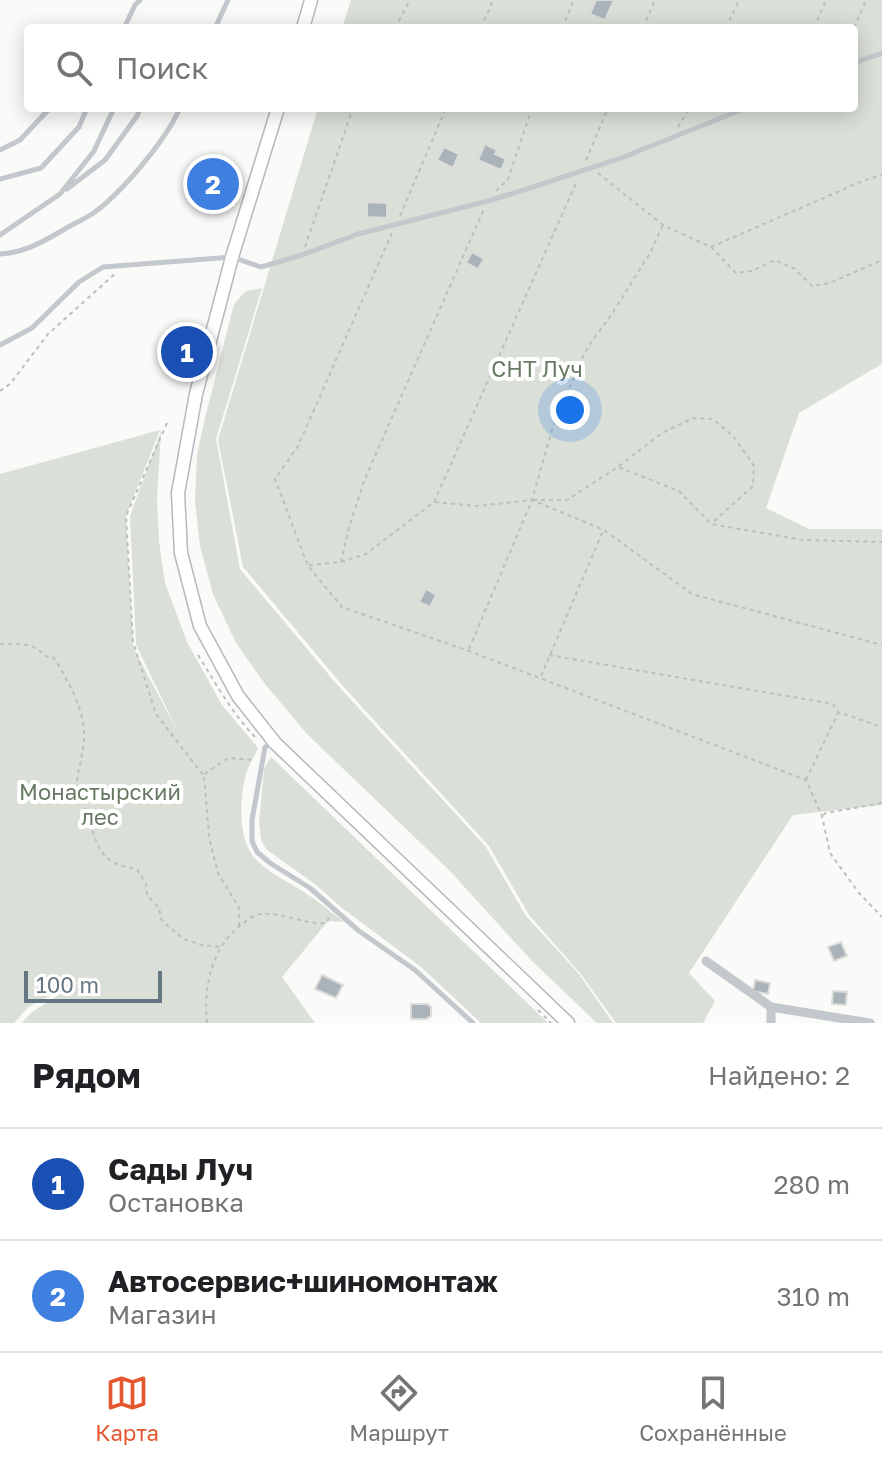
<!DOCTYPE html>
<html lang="ru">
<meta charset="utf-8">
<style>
body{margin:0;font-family:"Golos Text",sans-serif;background:#f6f6f6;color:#202124}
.scale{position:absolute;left:24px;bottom:20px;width:138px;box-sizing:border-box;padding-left:8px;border:4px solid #657683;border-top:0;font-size:22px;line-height:28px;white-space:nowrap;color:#657683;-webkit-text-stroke:6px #fff;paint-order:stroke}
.you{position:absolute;left:570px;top:410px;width:28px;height:28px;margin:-20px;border:6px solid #fff;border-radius:50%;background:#1a73e8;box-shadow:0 0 0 12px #1a73e833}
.badge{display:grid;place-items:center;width:52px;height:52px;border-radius:50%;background:#e4572e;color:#fff;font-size:26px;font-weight:700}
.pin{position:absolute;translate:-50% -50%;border:4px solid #fff;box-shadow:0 2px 8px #0006}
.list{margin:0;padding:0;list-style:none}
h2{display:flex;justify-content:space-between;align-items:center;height:104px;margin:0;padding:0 32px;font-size:34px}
h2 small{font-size:26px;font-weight:400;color:#757577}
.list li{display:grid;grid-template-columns:52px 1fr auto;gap:24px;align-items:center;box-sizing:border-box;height:112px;padding:0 32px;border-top:2px solid #e0e0e0}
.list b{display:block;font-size:30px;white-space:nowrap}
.list p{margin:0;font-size:26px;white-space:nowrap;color:#757577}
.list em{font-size:26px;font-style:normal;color:#757577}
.icon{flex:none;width:44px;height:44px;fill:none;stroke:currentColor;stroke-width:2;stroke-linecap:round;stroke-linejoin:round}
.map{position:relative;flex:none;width:882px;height:1023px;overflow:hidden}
.search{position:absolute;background:#fff;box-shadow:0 4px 20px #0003;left:24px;right:24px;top:24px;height:88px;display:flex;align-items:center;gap:20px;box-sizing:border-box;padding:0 28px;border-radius:8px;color:#757577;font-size:30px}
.sheet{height:328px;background:#fff}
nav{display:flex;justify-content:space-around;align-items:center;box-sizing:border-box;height:112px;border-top:2px solid #e0e0e0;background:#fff;font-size:22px;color:#757577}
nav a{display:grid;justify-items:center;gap:4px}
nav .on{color:#e4572e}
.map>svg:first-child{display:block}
</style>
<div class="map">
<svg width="882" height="1023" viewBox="0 0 882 1023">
<rect width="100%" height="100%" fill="#fafaf8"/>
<path fill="#dadfd7" d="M351,0H882V364L799,413L766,508L809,529H882V805L793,815L689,973L715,1001L703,1023H616L580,973L529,915L489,846L342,685L243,567L218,440L318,108H854V28H342Z
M262,288L216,439L240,569L340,688L486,847L526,916L579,974L613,1023H597L532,961L449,870L307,734L265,684L236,643L213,594L200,546L195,501L197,455L205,418L234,304L246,291Z
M160,430L126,516L133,642V647L180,736L136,645L130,516L161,431L157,498L159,541L165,583L187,642L222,705L258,748C255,755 250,763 247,771C240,793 237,836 253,856C266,872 287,881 304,892C318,901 331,912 344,922L328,921L282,977L315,1023H22L32,1012L84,979L28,1007L14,1023H0V474Z
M271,757L548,1023H481L421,967L342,908L316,885L266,849L261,840L259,822L264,769Z"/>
<path fill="#aab3b9" stroke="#dcdcda" stroke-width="2" d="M596,0H614L605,20L590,14Z
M485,144L497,150L495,154L506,159L501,170L478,160Z
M444,147L459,154L453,168L437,160Z
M213,155L228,159L213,213L198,209Z
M367,202L387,203V218L367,217Z
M472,252L484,259L478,269L466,263Z
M426,589L436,595L430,607L419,602Z
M841,942L847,956L834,961L828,947Z
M322,975L343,985L336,998L315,989Z
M755,980L770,983L768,994L753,991Z
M833,991L847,992L846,1005L832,1004Z
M411,1004H427L431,1007V1016L426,1019H411Z"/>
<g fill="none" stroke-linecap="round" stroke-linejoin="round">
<g stroke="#b3babf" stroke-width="15">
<path id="secondary" d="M303,28L311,0
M278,108L232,257L196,394L178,493L181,553L200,626L238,696L275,743L568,1023"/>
</g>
<path stroke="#bbbfc2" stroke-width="2" stroke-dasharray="4 4" stroke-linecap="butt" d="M395,28L410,0
M481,28L493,0
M562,28L574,0
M643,28L655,0
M726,28L739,0
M814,28L826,0
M854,28L866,0
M678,127L690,108
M586,160L608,108
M598,173L663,225L711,247L865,180L882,175
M496,191L508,179L532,108
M400,216L446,108
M392,233L298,446L275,479L308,566L342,607L469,651L806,780L822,816L830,853L859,893L882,917
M305,247L353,108
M711,247L736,273L752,271L775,260L795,269L812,286L830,283L882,260
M0,391L10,384L48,334L116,273
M167,423L126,516L133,642L156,714L203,775
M619,466L662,433L693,418L713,419L734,437L754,466L753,486L711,524
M533,500H567L618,467L679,491L711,524L803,540L882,542
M435,502L477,506L532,500L604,530L692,594L882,645
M341,562L366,554L434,502L577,181
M309,565L341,562L349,527L364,481L484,209
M0,644C11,644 26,643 36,648C44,653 43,657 54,658C67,679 83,706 84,732C85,748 79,764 77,781C77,790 82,801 86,810C97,842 96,864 137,869L146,884L147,895L159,908L161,919L169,927L184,939L201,945L221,947
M469,649L532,500L554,423L580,363L589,345L612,314L650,253L663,225
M198,655C216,684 233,715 257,739
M549,655L833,704L838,712L882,727
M541,676L603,531
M806,780L838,713
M823,815L826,813L882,803
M239,926V908L218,873L209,837L205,786L203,775L228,758L254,760
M538,1010L551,1023
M207,1023C203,987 212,944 244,923C248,919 254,915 260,914C283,912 304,925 327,923L329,917"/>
<path stroke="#c3c8cc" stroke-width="5" d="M124,28L135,5L140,0
M215,28L228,0
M854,63L882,53
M0,150L20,140L50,108
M0,179L41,168L79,127L87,108
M67,189L105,160L137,116L140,108
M0,235L60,194L94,151L114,108
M0,254C23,253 43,242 63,230C73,224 85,219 95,212C123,191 166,140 180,108
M0,345L32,328L79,282L103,267L232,257L261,267L302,255L358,234L488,201L530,188L621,158L746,108
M273,744L265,747L252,820V841L257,852L270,863L310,888L359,931L415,970L473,1023"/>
<path stroke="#c3c8cc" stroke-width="9" d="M706,961L771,1007L870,1023
M771,1023V1007"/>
<use href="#secondary" stroke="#fff" stroke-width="12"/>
</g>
<g text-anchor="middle" stroke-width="8" stroke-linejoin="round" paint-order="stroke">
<g font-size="22" fill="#687a64" stroke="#fff">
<text x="537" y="377">СНТ Луч</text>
<text x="100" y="800">Монастырский<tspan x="100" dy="25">лес</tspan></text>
</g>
</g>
</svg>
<div class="scale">100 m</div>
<div class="you"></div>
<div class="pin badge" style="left:187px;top:352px;background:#1a4fb4">1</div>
<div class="pin badge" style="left:213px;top:184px;background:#3f7fe0">2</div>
<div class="search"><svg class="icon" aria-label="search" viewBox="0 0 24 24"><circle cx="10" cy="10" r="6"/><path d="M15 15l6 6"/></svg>Поиск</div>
</div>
<section class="sheet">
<h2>Рядом<small>Найдено: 2</small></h2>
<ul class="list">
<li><span class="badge" style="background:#1a4fb4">1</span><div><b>Сады Луч</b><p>Остановка</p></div><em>280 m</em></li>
<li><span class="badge" style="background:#3f7fe0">2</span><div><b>Автосервис+шиномонтаж</b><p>Магазин</p></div><em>310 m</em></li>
</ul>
</section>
<nav>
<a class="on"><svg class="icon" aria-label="map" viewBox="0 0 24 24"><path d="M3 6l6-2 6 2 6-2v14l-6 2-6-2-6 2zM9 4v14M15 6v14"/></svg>Карта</a>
<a><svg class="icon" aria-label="directions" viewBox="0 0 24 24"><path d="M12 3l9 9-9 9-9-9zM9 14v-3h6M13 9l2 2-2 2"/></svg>Маршрут</a>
<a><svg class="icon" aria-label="saved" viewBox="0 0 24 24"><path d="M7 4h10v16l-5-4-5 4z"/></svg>Сохранённые</a>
</nav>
